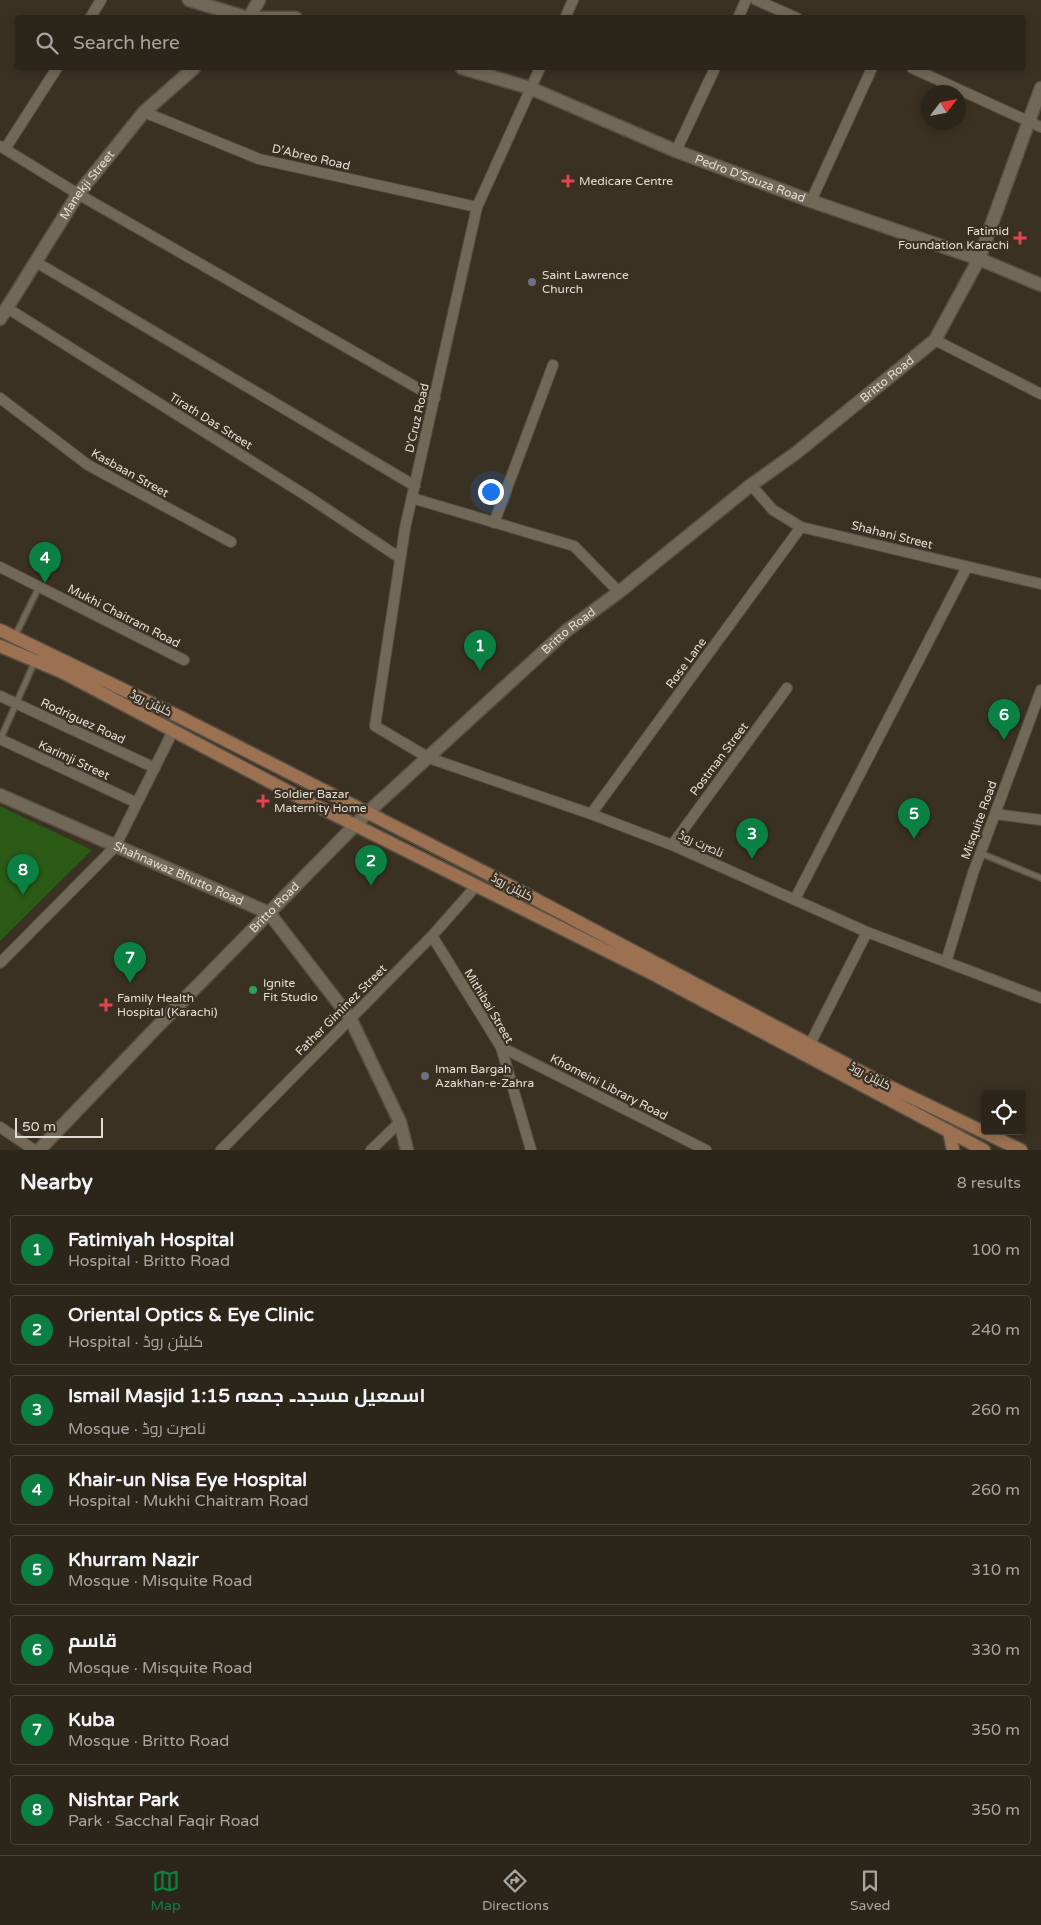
<!DOCTYPE html>
<meta charset="utf-8">
<style>
body{margin:0;font-family:"Varela Round",Cairo,sans-serif;background:#383127;color:#f1f3f6}
.controls{position:absolute;right:15px;bottom:15px;display:grid;overflow:hidden;border-radius:5px;box-shadow:0 2px 8px #0003}
.controls button{width:45px;height:45px;display:grid;place-items:center;padding:0;border:0;border-bottom:1px solid #484239;background:#2c251a;color:#f1f3f6;font:25px sans-serif}
.compass{position:absolute;left:921px;top:85px;width:45px;height:45px;border-radius:50%;background:#2c251a;box-shadow:0 2px 8px #0003;rotate:58deg}
.scale{position:absolute;left:15px;bottom:12px;width:88px;box-sizing:border-box;padding-left:5px;border:2px solid #e1dcd3;border-top:0;font-size:14px;line-height:18px;white-space:nowrap;color:#e1dcd3;-webkit-text-stroke:4px #3a3123;paint-order:stroke}
.you{position:absolute;left:490px;top:491px;width:18px;height:18px;margin:-12px;border:4px solid #fff;border-radius:50%;background:#1a73e8;box-shadow:0 0 0 8px #1a73e833}
.badge{display:grid;place-items:center;width:32px;height:32px;border-radius:50%;background:#0b8043;color:#fff;font-size:16px;font-weight:700}
.pin{position:absolute;translate:-50% -41px;filter:drop-shadow(0 1px 2px #0008)}
.pin::after{content:'';position:absolute;top:26px;width:18px;height:15px;background:inherit;clip-path:polygon(0 0,100% 0,50% 100%)}
.list{margin:0;padding:0;list-style:none}
h2{display:flex;justify-content:space-between;align-items:center;height:65px;margin:0;padding:0 20px;font-size:21px}
h2 small{font-size:16px;font-weight:400;color:#a6a5a2}
.list li{display:grid;grid-template-columns:32px 1fr auto;gap:15px;align-items:center;box-sizing:border-box;height:70px;margin:0 10px 10px;padding:0 10px;border:1px solid #484239;border-radius:5px}
.list b{display:block;font-size:19px;white-space:nowrap}
.list p{margin:0;font-size:16px;white-space:nowrap;color:#a6a5a2}
.list em{font-size:16px;font-style:normal;color:#a6a5a2}
.icon{flex:none;width:28px;height:28px;fill:none;stroke:currentColor;stroke-width:2;stroke-linecap:round;stroke-linejoin:round}
.map{position:relative;flex:none;width:1041px;height:1150px;overflow:hidden}
.search{position:absolute;background:#2c251a;box-shadow:0 2px 8px #0003;left:15px;right:15px;top:15px;height:55px;display:flex;align-items:center;gap:12px;box-sizing:border-box;padding:0 18px;border-radius:5px;color:#a6a5a2;font-size:19px}
.sheet{height:705px;background:#2c251a}
nav{display:flex;justify-content:space-around;align-items:center;box-sizing:border-box;height:70px;border-top:1px solid #484239;background:#2c251a;font-size:14px;color:#a6a5a2}
nav a{display:grid;justify-items:center;gap:2px}
nav .on{color:#0b8043}
.map>svg:first-child{display:block}
</style>
<div class="map">
<svg width="1041" height="1150" viewBox="0 0 1041 1150">
<rect width="100%" height="100%" fill="#3a3123"/>
<path fill="#2b5916" d="M0,806L92,850L0,941Z"/>
<g fill="none" stroke-linecap="round" stroke-linejoin="round">
<g stroke="#575043" stroke-width="8">
<path id="service" d="M15,636L39,587
M0,740L35,661
M980,853L1041,878"/>
</g>
<g stroke="#575043" stroke-width="12">
<path id="minor" d="M756,0L797,18
M90,18L101,0
M565,18L573,0
M738,18L746,0
M540,68L477,207L405,528L375,726L429,758L591,814L672,845L867,932L1041,998
M912,68L1041,127
M144,112L259,159L477,207
M0,146L78,194L435,398
M5,149L57,68
M676,151L715,68
M811,201L872,68
M36,262L415,486
M7,308L310,498L400,558
M935,340L1041,394
M0,398L88,465L231,542
M751,485L773,510L801,527L1041,584
M412,498L574,546L619,592
M494,523L553,365
M0,567L184,660
M0,696L155,768
M0,739L137,803
M591,814L801,527
M995,814L1041,820
M672,845L787,688
M795,899L967,567
M432,936L501,1047L531,1150
M946,962L973,873L1041,690
M0,963L115,847L173,731
M810,1044L867,932
M501,1047L706,1150
M0,1127L34,1150
M221,1150L432,936L477,885
M371,1150L400,1122"/>
</g>
<g stroke="#575043" stroke-width="15">
<g id="tertiary">
<path d="M189,0L248,18"/>
<path d="M249,18L259,0"/>
<path d="M257,18H296"/>
<path id="s1" d="M462,68L530,88L676,151L811,201L979,259L1041,285"/>
<path id="s2" d="M0,319L78,194L144,112L194,68"/>
<path id="s3" d="M0,795L269,913L350,1018L400,1122L407,1150"/>
<path id="s4" d="M39,1150L155,1029L366,814L566,631L619,592L751,485L796,453L935,340L979,259L1041,88"/>
</g>
</g>
<g stroke="#575043" stroke-width="15">
<path id="secondary" d="M0,630L182,718L486,873L886,1085L1021,1150
M0,646L62,672L293,794L651,973L984,1150
M949,1131L953,1150"/>
</g>
<use href="#service" stroke="#726858" stroke-width="5"/>
<use href="#minor" stroke="#726858" stroke-width="10"/>
<use href="#tertiary" stroke="#726858" stroke-width="12"/>
<use href="#secondary" stroke="#9c7152" stroke-width="12"/>
</g>
<g fill="#e0444e" stroke="#3a3123" stroke-width="2">
<path d="M565.5 173.5h5v5h5v5h-5v5h-5v-5h-5v-5h5z"/>
<path d="M1017.5 230.5h5v5h5v5h-5v5h-5v-5h-5v-5h5z"/>
<path d="M260.5 793.5h5v5h5v5h-5v5h-5v-5h-5v-5h5z"/>
<path d="M103.5 997.5h5v5h5v5h-5v5h-5v-5h-5v-5h5z"/>
</g>
<g fill="#6b7280" stroke="#3a3123" stroke-width="2">
<circle cx="532" cy="282" r="5"/>
<circle cx="425" cy="1076" r="5"/>
</g>
<circle fill="#2e9e5b" stroke="#3a3123" stroke-width="2" cx="253" cy="990" r="5"/>
<g text-anchor="middle" stroke-width="4.5" stroke-linejoin="round" paint-order="stroke">
<g font-size="12" fill="#e1dcd3" stroke="#3a3123">
<text transform="translate(311 157) rotate(13)" y="4">D'Abreo Road</text>
<text dy="4" stroke="none"><textPath href="#s1" startOffset="309">Pedro D'Souza Road</textPath></text>
<text dy="4" stroke="none"><textPath href="#s2" startOffset="160">Manekji Street</textPath></text>
<text dy="4" stroke="none"><textPath href="#s4" startOffset="1148">Britto Road</textPath></text>
<text transform="translate(417 418) rotate(-77)" y="4">D'Cruz Road</text>
<text transform="translate(211 421) rotate(32)" y="4">Tirath Das Street</text>
<text transform="translate(130 473) rotate(29)" y="4">Kasbaan Street</text>
<text transform="translate(892 535) rotate(14)" y="4">Shahani Street</text>
<text transform="translate(124 616) rotate(27)" y="4">Mukhi Chaitram Road</text>
<text dy="4" stroke="none"><textPath href="#s4" startOffset="742">Britto Road</textPath></text>
<text transform="translate(686 663) rotate(-54)" y="4">Rose Lane</text>
<text transform="translate(151 703) rotate(26)" y="4">کلیٹن روڈ</text>
<text transform="translate(83 721) rotate(25)" y="4">Rodriguez Road</text>
<text transform="translate(719 759) rotate(-53)" y="4">Postman Street</text>
<text transform="translate(74 760) rotate(25)" y="4">Karimji Street</text>
<text transform="translate(979 820) rotate(-70)" y="4">Misquite Road</text>
<text transform="translate(701 844) rotate(24)" y="4">ناصرت روڈ</text>
<text dy="4" stroke="none"><textPath href="#s3" startOffset="195">Shahnawaz Bhutto Road</textPath></text>
<text transform="translate(512 887) rotate(28)" y="4">کلیٹن روڈ</text>
<text dy="4" stroke="none"><textPath href="#s4" startOffset="338">Britto Road</textPath></text>
<text transform="translate(489 1006) rotate(59)" y="4">Mithibai Street</text>
<text transform="translate(341 1010) rotate(-45)" y="4">Father Giminez Street</text>
<text transform="translate(870 1076) rotate(28)" y="4">کلیٹن روڈ</text>
<text transform="translate(609 1087) rotate(27)" y="4">Khomeini Library Road</text>
</g>
<g font-size="12" fill="#e1dcd3" stroke="#3a3123" text-anchor="start">
<text x="579" y="185">Medicare Centre</text>
<text x="1009" y="235" text-anchor="end">Fatimid<tspan x="1009" dy="14">Foundation Karachi</tspan></text>
<text x="542" y="279">Saint Lawrence<tspan x="542" dy="14">Church</tspan></text>
<text x="274" y="798">Soldier Bazar<tspan x="274" dy="14">Maternity Home</tspan></text>
<text x="263" y="987">Ignite<tspan x="263" dy="14">Fit Studio</tspan></text>
<text x="117" y="1002">Family Health<tspan x="117" dy="14">Hospital (Karachi)</tspan></text>
<text x="435" y="1073">Imam Bargah<tspan x="435" dy="14">Azakhan-e-Zahra</tspan></text>
</g>
</g>
</svg>
<div class="controls">
<button><svg class="icon" aria-label="locate" viewBox="0 0 24 24"><circle cx="12" cy="12" r="6"/><path d="M12 2v4M12 18v4M2 12h4M18 12h4"/></svg></button>
</div>
<svg class="compass" viewBox="-18 -18 36 36"><path d="M0-13l5 13h-10z" fill="#e53935"/><path d="M0 13l5-13h-10z" fill="#a6a5a2"/></svg>
<div class="scale">50 m</div>
<div class="you"></div>
<div class="pin badge" style="left:480px;top:671px">1</div>
<div class="pin badge" style="left:371px;top:886px">2</div>
<div class="pin badge" style="left:752px;top:859px">3</div>
<div class="pin badge" style="left:45px;top:583px">4</div>
<div class="pin badge" style="left:914px;top:839px">5</div>
<div class="pin badge" style="left:1004px;top:740px">6</div>
<div class="pin badge" style="left:130px;top:983px">7</div>
<div class="pin badge" style="left:23px;top:895px">8</div>
<div class="search"><svg class="icon" aria-label="search" viewBox="0 0 24 24"><circle cx="10" cy="10" r="6"/><path d="M15 15l6 6"/></svg>Search here</div>
</div>
<section class="sheet">
<h2>Nearby<small>8 results</small></h2>
<ul class="list">
<li><span class="badge">1</span><div><b>Fatimiyah Hospital</b><p>Hospital · Britto Road</p></div><em>100 m</em></li>
<li><span class="badge">2</span><div><b>Oriental Optics &amp; Eye Clinic</b><p>Hospital · کلیٹن روڈ</p></div><em>240 m</em></li>
<li><span class="badge">3</span><div><b>Ismail Masjid اسمعیل مسجد۔ جمعہ 1:15</b><p>Mosque · ناصرت روڈ</p></div><em>260 m</em></li>
<li><span class="badge">4</span><div><b>Khair-un Nisa Eye Hospital</b><p>Hospital · Mukhi Chaitram Road</p></div><em>260 m</em></li>
<li><span class="badge">5</span><div><b>Khurram Nazir</b><p>Mosque · Misquite Road</p></div><em>310 m</em></li>
<li><span class="badge">6</span><div><b>قاسم</b><p>Mosque · Misquite Road</p></div><em>330 m</em></li>
<li><span class="badge">7</span><div><b>Kuba</b><p>Mosque · Britto Road</p></div><em>350 m</em></li>
<li><span class="badge">8</span><div><b>Nishtar Park</b><p>Park · Sacchal Faqir Road</p></div><em>350 m</em></li>
</ul>
</section>
<nav>
<a class="on"><svg class="icon" aria-label="map" viewBox="0 0 24 24"><path d="M3 6l6-2 6 2 6-2v14l-6 2-6-2-6 2zM9 4v14M15 6v14"/></svg>Map</a>
<a><svg class="icon" aria-label="directions" viewBox="0 0 24 24"><path d="M12 3l9 9-9 9-9-9zM9 14v-3h6M13 9l2 2-2 2"/></svg>Directions</a>
<a><svg class="icon" aria-label="saved" viewBox="0 0 24 24"><path d="M7 4h10v16l-5-4-5 4z"/></svg>Saved</a>
</nav>
